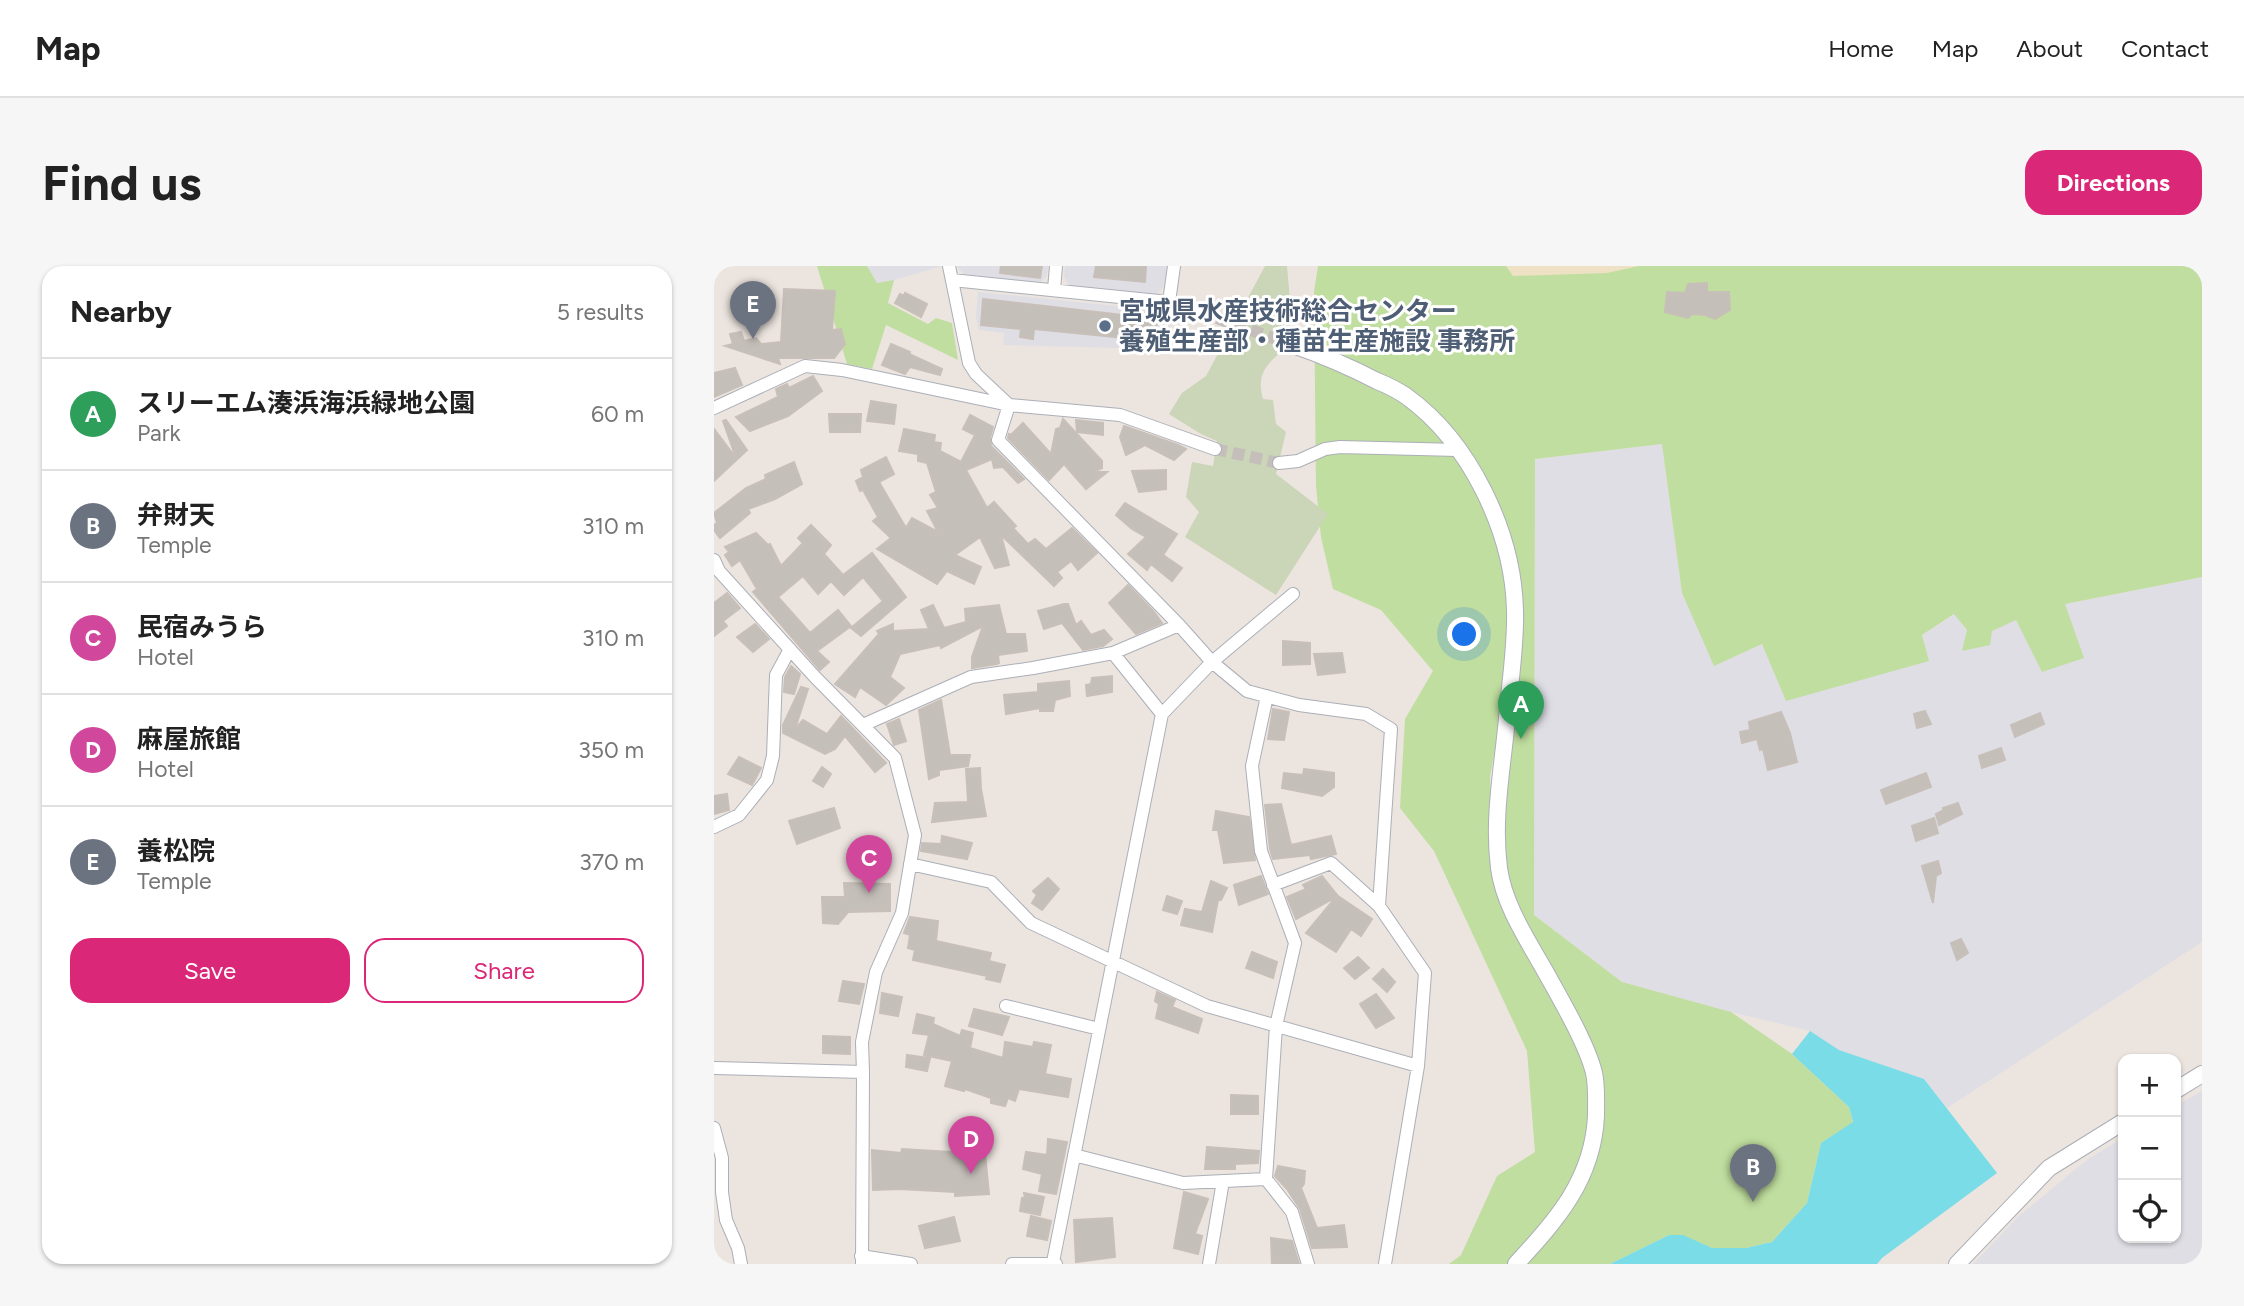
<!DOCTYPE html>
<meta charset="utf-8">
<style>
body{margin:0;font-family:Figtree,"Noto Sans JP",sans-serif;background:#f6f6f6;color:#222}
.controls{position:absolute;right:21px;bottom:21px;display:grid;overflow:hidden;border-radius:14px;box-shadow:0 2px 5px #0004}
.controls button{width:63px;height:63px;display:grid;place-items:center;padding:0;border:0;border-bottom:2px solid #e0e0e0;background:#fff;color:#222;font:35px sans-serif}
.you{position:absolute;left:751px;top:369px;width:24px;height:24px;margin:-18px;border:5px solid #fff;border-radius:50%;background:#1a73e8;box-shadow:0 0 0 10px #1a73e833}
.badge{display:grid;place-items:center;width:46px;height:46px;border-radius:50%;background:#db2777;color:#fff;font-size:23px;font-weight:700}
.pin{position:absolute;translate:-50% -58px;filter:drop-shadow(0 2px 4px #0008)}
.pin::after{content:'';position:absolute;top:37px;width:24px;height:21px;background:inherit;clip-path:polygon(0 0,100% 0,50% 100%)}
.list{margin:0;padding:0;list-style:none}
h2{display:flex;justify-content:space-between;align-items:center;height:91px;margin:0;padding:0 28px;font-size:30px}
h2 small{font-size:23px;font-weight:400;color:#767676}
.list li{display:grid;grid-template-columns:46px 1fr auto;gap:21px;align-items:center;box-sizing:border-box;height:112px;padding:0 28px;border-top:2px solid #e0e0e0}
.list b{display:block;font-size:26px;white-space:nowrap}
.list p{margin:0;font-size:23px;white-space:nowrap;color:#767676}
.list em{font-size:23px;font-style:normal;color:#767676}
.actions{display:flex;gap:14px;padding:21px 28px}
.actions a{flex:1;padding:16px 0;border:2px solid #db2777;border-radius:21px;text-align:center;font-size:24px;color:#db2777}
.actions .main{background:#db2777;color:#fff}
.icon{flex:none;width:38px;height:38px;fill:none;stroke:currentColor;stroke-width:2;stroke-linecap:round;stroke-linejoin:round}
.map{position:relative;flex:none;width:1488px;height:998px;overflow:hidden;border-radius:21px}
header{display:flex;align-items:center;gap:42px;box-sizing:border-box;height:98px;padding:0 35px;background:#fff;border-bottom:2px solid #e0e0e0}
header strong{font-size:33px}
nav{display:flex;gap:38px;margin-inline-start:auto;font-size:24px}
.intro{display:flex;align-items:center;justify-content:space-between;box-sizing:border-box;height:168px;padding:0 42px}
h1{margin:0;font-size:49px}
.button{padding:18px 32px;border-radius:21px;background:#db2777;color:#fff;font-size:24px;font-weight:700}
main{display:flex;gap:42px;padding:0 42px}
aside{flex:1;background:#fff;border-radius:21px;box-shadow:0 2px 5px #0004}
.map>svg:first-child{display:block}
</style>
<header>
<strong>Map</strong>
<nav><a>Home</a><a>Map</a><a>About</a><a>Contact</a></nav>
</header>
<div class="intro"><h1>Find us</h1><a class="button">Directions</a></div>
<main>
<aside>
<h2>Nearby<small>5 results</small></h2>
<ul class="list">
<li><span class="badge" style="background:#2e9e5b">A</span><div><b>スリーエム湊浜海浜緑地公園</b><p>Park</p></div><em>60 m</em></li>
<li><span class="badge" style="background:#6b7280">B</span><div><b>弁財天</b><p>Temple</p></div><em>310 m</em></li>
<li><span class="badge" style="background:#d1479c">C</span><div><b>民宿みうら</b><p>Hotel</p></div><em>310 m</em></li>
<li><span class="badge" style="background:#d1479c">D</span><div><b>麻屋旅館</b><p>Hotel</p></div><em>350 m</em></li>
<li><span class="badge" style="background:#6b7280">E</span><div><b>養松院</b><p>Temple</p></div><em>370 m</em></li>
</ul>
<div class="actions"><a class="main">Save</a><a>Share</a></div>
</aside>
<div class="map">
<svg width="1488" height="998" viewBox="0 0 1488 998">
<rect width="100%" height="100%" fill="#ece4df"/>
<path fill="#dfdee5" d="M153,0H228L180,14L163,17Z
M242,0H334L333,9L326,17L250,8Z
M351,0H453L451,19L443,28L355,19L350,11Z
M264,26L442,44L459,47L455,67L439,83L289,79L290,67L265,64L262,51Z
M948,178L968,327L1001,399L1048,378L1215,395L1208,369L1241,348L1253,364L1249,385L1277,365L1302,354L1329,405L1351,338L1488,311V676L1233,842L1210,813L1125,784L1096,765L1017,746L908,716L820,649L821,193Z
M1488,825V998H1259L1305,950L1374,893L1409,872V972H1462V840Z"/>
<path fill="#c0de9f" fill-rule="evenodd" d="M103,0H153L163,17L180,14L174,37L214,58L222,52L238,57L244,94L172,59L158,103L133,98Z
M604,0H1488V311L1351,338L1370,392L1328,406L1302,354L1278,365L1276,379L1248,385L1253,364L1240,348L1208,369L1215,395L1072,435L1048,378L1000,400L968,327L948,178L821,193L820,649L908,716L1017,746L1078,788L1135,841L1139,857L1107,877L1093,937L1058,976L1032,982H998L967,969H955L896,998H735L747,989L783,910L821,886L813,785L720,585L686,542L691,453L719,405L667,344L619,323L607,271L602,220L600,26ZM791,430L778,587L776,510Z"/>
<path fill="#eee1c4" d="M792,0H925L893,7L799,10Z"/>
<path fill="#cbd5b7" d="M551,0H573L576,34L580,40L570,62V83C552,99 542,108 549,133L559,134L562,158L572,166L562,208L614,248L562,329L471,271L485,246L472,231L478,196L499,200L503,175L487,168L455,148L468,127L492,110Z"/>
<path fill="#79dce6" d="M1096,765L1125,784L1210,813L1283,907L1168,992L1163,998H896L955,969H969L998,982H1032L1058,976L1093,937L1107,877L1139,856L1135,841L1078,788Z"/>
<path fill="#c5bfba" stroke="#c7bfb8" stroke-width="2" d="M287,0H328L326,12L286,7Z
M382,0H432L431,16L380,11Z
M993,17V26H1015L1016,44L1001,53L991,49L978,48L974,52L951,46L953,26L971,27L974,18Z
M70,23L121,25L118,64L127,63L131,78L120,92H64L66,98L11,80L19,78L16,68L27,66L30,75L42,72L47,78L67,76Z
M191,27L213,38L207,51L181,37L186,28L190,30Z
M269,33L443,53L441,75L320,63L319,73L306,71L307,63L267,59Z
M177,78L196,86L195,88L228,103L226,109L196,101L191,108L168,99Z
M21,102L28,119L0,131V107Z
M99,110L108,125L74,150L36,165L22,151L64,131L62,123L73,118L75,122Z
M157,135L182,139L180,158L153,155Z
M115,148H147L146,166H116Z
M256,149L279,161L276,172L277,180L310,213L304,217L289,201L280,202L278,193L252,204L273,242L280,236L302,260L299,262L314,278L321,273L332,283L358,262L383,287L364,304L357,295L343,306L348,312L340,320L287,269L295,299L281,302L266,271L241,289L267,301L260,318L233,305L223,318L163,283L177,272L159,255L164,251L149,224L146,225L142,215L149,211L147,204L172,191L180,208L165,216L192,262L198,252L224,266L213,245L224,242L216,229L222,226L213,197L204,195V188L185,185L190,163L221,169L220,176L227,177L226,185L247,196L261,169L249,163Z
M349,153L388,195V202L379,206H393L372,223L350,198L335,214L294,172L295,168L297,169L309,157L337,188L342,163L346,162Z
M12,154L33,184L0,215V163L22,192L9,155Z
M362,154L389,157V169L363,166Z
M410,160L464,179L472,183L460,194L431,179L412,189L406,171Z
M80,196L88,218L61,233L34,243L36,247L6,272L0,264V259L3,257L0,247L32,222L52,213L51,209Z
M452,204V223L425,226L418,205Z
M411,237L463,268L449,289L468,302L458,315L437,298L433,304L414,288L432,271L418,263L402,249Z
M97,259L117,279L110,288L129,309L158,287L192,331L147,370L137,362L169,335L149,311L130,329L117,315L104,328L89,310L64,331L96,367L124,344L137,360L103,385L115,396L106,404L39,326L43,323L26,294L18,300L11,289L15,286L11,281L42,267L54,279L56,278L67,300L89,277L84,272Z
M414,319L440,346L448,357L422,368L395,337Z
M13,327L26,342L9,355L13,360L0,370V337Z
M350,338H354L362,359L367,355L377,369L390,364L398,373L389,380L369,384L348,357L330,363L324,345Z
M219,339L230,362L252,356L251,343L285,339L292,368H311L313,385L284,389L285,397L283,398L258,402V391L269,360L227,382L226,379L186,388L176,411L190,422L172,439L146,421L141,431L121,418L165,368L163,365L179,358V365L215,363L207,344Z
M41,358L55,373L39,386L23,371Z
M569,375L596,377V398L569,399Z
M628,387L631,406L604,409L600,388Z
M77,400L86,408L80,428L70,426L71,411Z
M398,410V426L373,430L372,419L377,418L378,412Z
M355,415L356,430L341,434L339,445H326V442L292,448L290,429L324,426V418Z
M87,421L94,423L81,463L89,454L113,468L127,450L172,497L161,506L131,470L121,483L111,488L69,467V459Z
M227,434L236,489H256L254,500L225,504V509L215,513L205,444Z
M559,443L575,446L570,474L554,473Z
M1211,445L1217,458L1203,462L1200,448Z
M1067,446L1076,467L1083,496L1054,504L1049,483L1046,484L1043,473L1028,477L1026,466L1036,464L1035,456Z
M1326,447L1330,458L1301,471L1297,459Z
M185,453L192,475L180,479L173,458Z
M1287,482L1291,494L1268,502L1265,490Z
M25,491L47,502L38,519L14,508Z
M108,501L117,508L109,521L99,515Z
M266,502L267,523L272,550L218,556L221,537L254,536L252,503Z
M590,503L620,507V521L608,530L568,522L570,507L589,509Z
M1212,507L1217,521L1172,538L1167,524Z
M13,528L15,544L0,548V530Z
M1244,537L1248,548L1225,559L1222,548L1230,544L1229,542Z
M567,538L577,579L617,570L622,588L597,593L596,589L559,593L556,583L551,539Z
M120,542L126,562L83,578L75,555Z
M502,545L535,551L541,594L510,597L504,564H499Z
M1220,552L1224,567L1202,575L1198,560Z
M228,570L258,577L253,593L207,585L208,577L227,578Z
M1224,595L1227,607L1222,610L1219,637L1208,600Z
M547,610L554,628L525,639L520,619Z
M608,610L624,630L658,653L647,670L637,663L622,686L592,667L622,631L582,653L573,631L592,623L589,619Z
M334,612L345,623L328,644L318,637L323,629L319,625Z
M497,615L513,622L507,634H504L498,666L467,659L471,643L488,646Z
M130,617L176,618V645L134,646L124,658L109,657L108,631H131Z
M453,630L468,635L463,648L449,644Z
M196,651L224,655L222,675L277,687L275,695L291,699L286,716L272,713L273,710L199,694L201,684L194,682L196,669L190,667Z
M1247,673L1254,687L1243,694L1237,677Z
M538,686L563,696L559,712L532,702Z
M644,691L655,702L641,713L630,702Z
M669,703L681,716L673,726L659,713Z
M129,715L150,718L145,738L125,735Z
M443,726L461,734L458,741L488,753L484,767L442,752L445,738L441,735Z
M168,727L188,731L184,750L166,747Z
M662,728L680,752L662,762L646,738Z
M260,743L295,751L288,769L255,760Z
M203,748L220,752L219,758L246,770L248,764L259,767L256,782L289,792L291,776L319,781L320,776L337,779L331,808L357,813L354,831L305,823L301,835L294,832L291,840L277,837V832L251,823L250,825L231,820L238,795L210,789L215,769L199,767Z
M109,770L136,771V788L109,787Z
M193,789L216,792L213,805L192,801Z
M517,829L544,830V848H517Z
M237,867H269L275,928L241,930V926L186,923L159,924L158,884L187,887L188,883L238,886Z
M334,873L353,876L342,928L325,925L328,908L309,903L312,886L333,889Z
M493,881L545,885L544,897L521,898V903H491Z
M564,900L591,905L590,918L587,922L603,962L630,959L633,981L598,982L586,943L573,923L561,910Z
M470,926L494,933L481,968L488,970L484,988L460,982Z
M310,927L330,931L326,949L306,945L308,932L311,931Z
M317,950L337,955L333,974L313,970Z
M240,951L246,975L211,982L205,960Z
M398,952L401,991L362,996L360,954Z
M557,972L578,975L585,998H558Z"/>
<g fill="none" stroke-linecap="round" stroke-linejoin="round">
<path stroke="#c5bfbb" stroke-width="12" stroke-dasharray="12 6" stroke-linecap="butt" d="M486,46L579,79
M501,183L565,197"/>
<g stroke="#abafb7" stroke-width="14">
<path id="minor" d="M235,0L255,97L262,108L295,139
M238,14L455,36L486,46
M340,24L342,0
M455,36L460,0
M295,139L284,174L465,359L498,396L533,425L585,439L652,448L677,463L665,640L711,707L704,800L671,998
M0,142L91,100L128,104L295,139L406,149L501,183
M565,197L584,195L611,183L626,181L744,184
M0,294L5,305L101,411L181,492L201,569L188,647L162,706L148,776L149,806L148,998
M399,387L448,448
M553,430L538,500L547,585L581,677L562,760L552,913L578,946L594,998
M149,459L257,411L319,402L399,387L465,359
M0,561L25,549L53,514L59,490L62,409L76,383
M196,598L277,616L317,657L493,740L704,800
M559,619L617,597L665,640
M292,740L385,763
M0,802L149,806
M0,862L8,892V926L12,954L24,982L27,998
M360,889L469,917L552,913
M147,990L197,998
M339,996L448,448L498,396L579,328
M298,998H342
M495,998L509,915"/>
</g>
<g stroke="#abafb7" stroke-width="18">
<path id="tertiary" d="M579,79C608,89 636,101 663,115C673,119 683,124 692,130C756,176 799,266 801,344C802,376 797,409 794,441C790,495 778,548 785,602C790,639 813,673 831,705C846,732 873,778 880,807C883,820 882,836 882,850C879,913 843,954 802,998
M1462,824L1488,808
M1243,998L1335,902L1409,856"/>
</g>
<use href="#minor" stroke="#fff" stroke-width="12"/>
<use href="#tertiary" stroke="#fff" stroke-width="16"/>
</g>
<circle fill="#5c6f8a" stroke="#fff" stroke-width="2.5" cx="391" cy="60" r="7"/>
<g text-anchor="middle" stroke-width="6" stroke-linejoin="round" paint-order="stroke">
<g font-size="26" font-weight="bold" fill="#4e5e75" stroke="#fff" text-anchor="start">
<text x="405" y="54">宮城県水産技術総合センター<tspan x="405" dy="30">養殖生産部・種苗生産施設 事務所</tspan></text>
</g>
</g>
</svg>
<div class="controls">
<button>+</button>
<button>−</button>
<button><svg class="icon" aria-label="locate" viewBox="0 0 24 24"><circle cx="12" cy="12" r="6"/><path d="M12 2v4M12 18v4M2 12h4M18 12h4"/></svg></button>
</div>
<div class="you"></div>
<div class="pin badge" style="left:807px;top:473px;background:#2e9e5b">A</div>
<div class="pin badge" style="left:1039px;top:936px;background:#6b7280">B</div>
<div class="pin badge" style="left:155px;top:627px;background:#d1479c">C</div>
<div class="pin badge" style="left:257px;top:908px;background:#d1479c">D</div>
<div class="pin badge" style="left:39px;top:73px;background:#6b7280">E</div>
</div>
</main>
